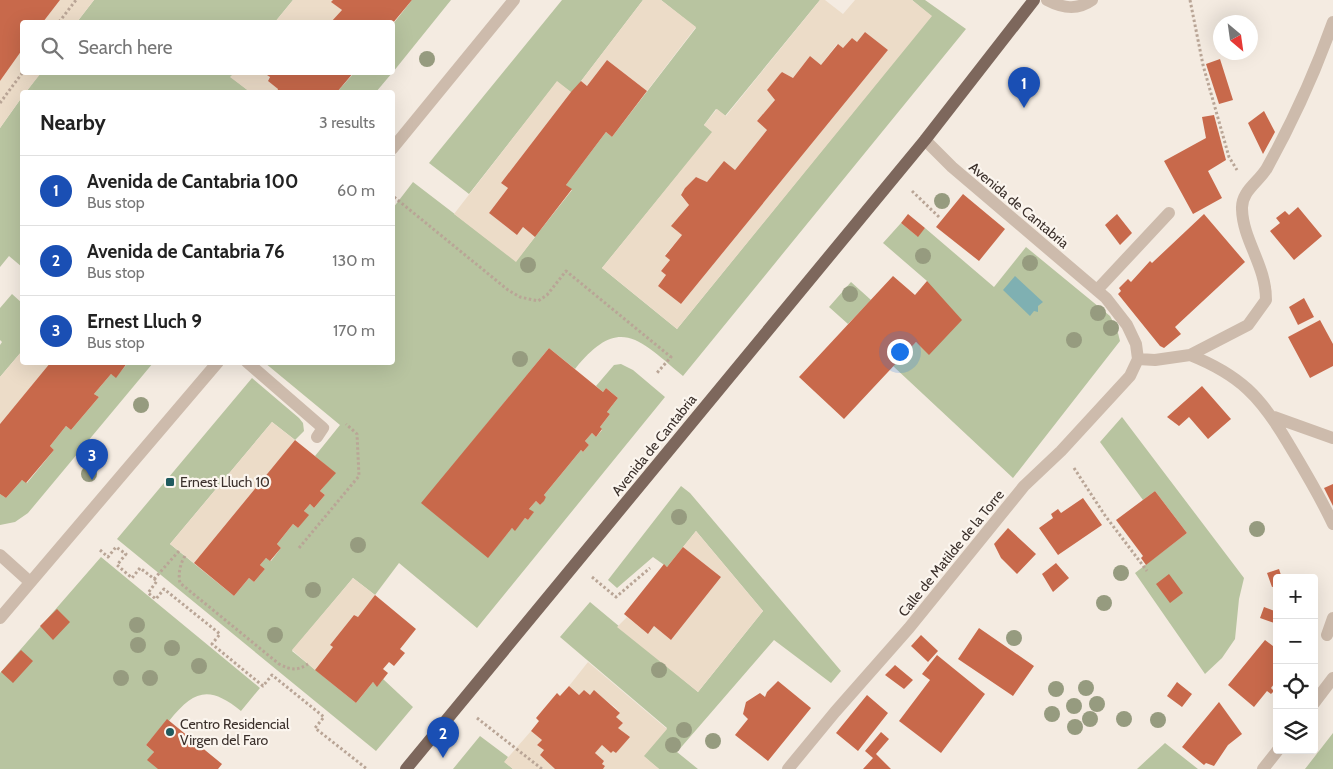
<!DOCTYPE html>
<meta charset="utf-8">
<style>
body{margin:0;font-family:Cabin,sans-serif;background:#f2f2f2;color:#222}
.controls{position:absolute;right:15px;bottom:15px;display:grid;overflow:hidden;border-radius:5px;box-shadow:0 5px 20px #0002}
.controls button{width:45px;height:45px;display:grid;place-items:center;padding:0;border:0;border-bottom:1px solid #e0e0e0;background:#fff;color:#222;font:25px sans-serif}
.compass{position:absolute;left:1213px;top:15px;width:45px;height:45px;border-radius:50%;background:#fff;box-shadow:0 5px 20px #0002;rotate:151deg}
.you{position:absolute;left:899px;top:351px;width:18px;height:18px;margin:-12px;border:4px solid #fff;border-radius:50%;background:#1a73e8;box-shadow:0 0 0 8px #1a73e833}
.badge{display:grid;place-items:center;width:32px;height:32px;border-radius:50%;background:#1a73e8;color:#fff;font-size:16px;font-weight:700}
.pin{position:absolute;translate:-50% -41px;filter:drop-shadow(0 1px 2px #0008)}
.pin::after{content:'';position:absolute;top:26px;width:18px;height:15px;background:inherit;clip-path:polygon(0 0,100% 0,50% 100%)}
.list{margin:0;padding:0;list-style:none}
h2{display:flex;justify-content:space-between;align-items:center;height:65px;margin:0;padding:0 20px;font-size:21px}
h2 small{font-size:16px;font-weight:400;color:#767676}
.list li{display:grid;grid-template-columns:32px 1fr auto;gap:15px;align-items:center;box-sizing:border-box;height:70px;padding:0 20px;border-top:1px solid #e0e0e0}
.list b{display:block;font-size:19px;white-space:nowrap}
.list p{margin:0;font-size:16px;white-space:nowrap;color:#767676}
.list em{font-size:16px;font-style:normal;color:#767676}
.icon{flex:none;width:28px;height:28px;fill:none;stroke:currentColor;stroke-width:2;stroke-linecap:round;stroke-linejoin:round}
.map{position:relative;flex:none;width:1333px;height:769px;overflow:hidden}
.search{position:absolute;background:#fff;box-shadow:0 5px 20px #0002;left:20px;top:20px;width:375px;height:55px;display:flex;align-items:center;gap:12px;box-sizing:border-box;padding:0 18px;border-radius:5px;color:#767676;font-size:19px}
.panel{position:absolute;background:#fff;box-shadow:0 5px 20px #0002;left:20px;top:90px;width:375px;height:275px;border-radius:5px}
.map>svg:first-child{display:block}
</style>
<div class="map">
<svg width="1333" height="769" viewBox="0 0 1333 769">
<rect width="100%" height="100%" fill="#f4ebe1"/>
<path fill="#b8c4a0" d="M94,0H293L275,22H77Z
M412,0H451L393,72V24Z
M562,0H643L572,93L557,82L469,194L429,163Z
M661,0H820L725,116L716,109L704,125L713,132L602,268L677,329L931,16L912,0H925L966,29L683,376C639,339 619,314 575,369L549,348L422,503L488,557L512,528L515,530L525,518L528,520L533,513L529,509L536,501L540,505L546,497L544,495L581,450L583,452L589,445L585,441L592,433L596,437L602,430L600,427L610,414L607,412L618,398L606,388L603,392L596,386L614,365L621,364L633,370L665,397L477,628L399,563L375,595L353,578L292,651L356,703L373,682L377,686L383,679L413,707L376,751L117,539L252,378L299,418L303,423L304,431L295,440L272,422L170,544L234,596L249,578L254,582L265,569L260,565L266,558L271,561L281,548L277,544L293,524L298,528L308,515L304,511L310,504L314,508L325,495L320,491L335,473L315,456L340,425L265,363L392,362L393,208L413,182L516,261L572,190L566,185L606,132L612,137L696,28Z
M41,72L234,73L231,77L250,92H26Z
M354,73H392L376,92H337Z
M22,97V267L9,256L0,267V128Z
M901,223L917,236L925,228L994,287L1026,247L1110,316L1117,329L1120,341L1013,478L893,366L916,342L929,354L927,281L883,243Z
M851,282L871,300L848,324L829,307Z
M12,294L22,303V351L0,377V345L2,342L0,340V308Z
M128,363H153L28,513L15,522L0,525V494L6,498L22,480L27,483L54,450L50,446L66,426L71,430L99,397L94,394L111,374L116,377Z
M1122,417L1244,578L1239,599L1235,639L1222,658L1205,674L1135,573L1187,533L1155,491L1143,500L1100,442Z
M681,486L690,493L841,671L831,683L774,640L677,752L698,769H659L643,756L667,728L560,637L590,602L698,692L763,611L696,531L667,567L653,557L617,588L608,580Z
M101,557L260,688L241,711C209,685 194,690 169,721L167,720L146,745L154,752L148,760L159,769H0V673Z
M1333,733V769H1305Z
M480,736L508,757L505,762L513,769H453Z
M1165,743L1198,769H1137Z"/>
<path fill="#ecdcc8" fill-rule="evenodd" d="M60,0H94L77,22H43Z
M293,0H333L332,2L342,10L332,22H275Z
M643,0H661L696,27L647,91L607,60L587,86L581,81Z
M820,0H825L843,14L855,0H912L932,16L677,329L602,268L712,132L704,125L717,109L726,116ZM865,32L888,50L681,304L658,286L666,275L661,271L670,260L665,255L682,235L672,226L689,205L681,196L685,188L696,177L707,182L735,170L767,130L757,121L775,100L767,90L780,74L782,72L793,78L810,56L821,65L837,44L843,48L852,38L857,42Z
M22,50V72L41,73L26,92H22V97L0,128V81Z
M234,73H270L268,81L278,89L277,92H250L230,77Z
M557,81L571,92L501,183L508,188L489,213L517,235L523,227L535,237L516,262L454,214Z
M22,351V362L51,363L0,424V377Z
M272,422L295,440L194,563L170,544Z
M696,531L763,611L698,692L617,627L627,617L648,634L654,626L671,640L721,577L683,547Z
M353,578L375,595L358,617L354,615L330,645L333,647L315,670L292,650Z
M588,662L667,729L644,756L659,769H603L605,766L602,764L604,761L595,753L602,745L611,753L613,751L616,753L629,737L618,728L623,723L616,717L620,713L616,708L594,691L590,695L584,690L579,695L569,686Z
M531,731L542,740L537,745L544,750L540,755L555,769H513L504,762Z"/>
<path fill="#7fb0b2" d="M1015,276L1043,302L1038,306V312L1034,311L1030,316L1003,290Z"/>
<path fill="#c8694b" d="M0,0H60L43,22H22V50L0,81Z
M333,0H412L392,24V22H331L342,10L331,2Z
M865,32L888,50L681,304L658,286L666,275L661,271L670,260L665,256L682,235L671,226L689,205L681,195L685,188L696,177L707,182L724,161L735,170L767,130L757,121L775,100L767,90L780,74L782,72L793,78L810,56L821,65L838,44L843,48L852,38L857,42Z
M1220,59L1233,100L1219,104L1206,64Z
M607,60L647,91L612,137L606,132L566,185L572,189L535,237L523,227L517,235L489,213L508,188L501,183L571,92L581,81L587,86Z
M270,72H354L337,92H277L278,89L268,81L270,77L267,75Z
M1264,111L1275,132L1263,154L1248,123Z
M1214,115L1226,160L1208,171L1222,198L1193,214L1164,161L1206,138L1202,117Z
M963,194L1005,229L979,261L936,227Z
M1298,207L1322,236L1294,260L1270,231L1280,223L1276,218L1285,211L1289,215Z
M908,214L925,228L918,237L901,223Z
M1117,214L1132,233L1120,245L1105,225Z
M1204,214L1245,262L1175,327L1181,334L1164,348L1160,346L1118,294L1121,291L1119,288L1128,279L1131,282L1150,261L1152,263Z
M893,276L915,295L927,281L962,320L929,355L916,342L844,419L799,377Z
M1304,298L1314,317L1298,325L1289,307Z
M1320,320L1333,344V366L1310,378L1288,337Z
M549,348L603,392L606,388L618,398L607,412L610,414L600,427L602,429L596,437L592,433L585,441L589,445L583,452L581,450L544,495L546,497L544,501L540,505L536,501L529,509L534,512L528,520L525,518L515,531L512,528L488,558L421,503Z
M51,362H128L116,378L111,374L94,394L99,397L71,430L66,426L50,446L54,450L26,483L22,480L6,498L0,494V424Z
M1202,386L1231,419L1208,439L1189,417L1179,426L1167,417Z
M295,440L336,473L320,491L325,495L314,508L310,504L304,511L309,515L298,528L293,524L277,544L281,548L270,561L266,558L260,565L265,569L254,582L249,578L234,596L194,563Z
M1333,484V506L1324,488Z
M1155,491L1187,533L1146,565L1141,558L1143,556L1116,520Z
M1083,498L1102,525L1058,555L1039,528L1053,518L1051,514L1058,509L1061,513Z
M1008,528L1036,554L1017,574L1001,558L994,544Z
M683,547L721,577L671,640L654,626L648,634L624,614L664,564L667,567Z
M1056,563L1069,578L1053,592L1042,574Z
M1279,569L1282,578H1277V586L1272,587L1267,573Z
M1169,574L1183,593L1170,603L1156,584Z
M375,595L416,629L400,649L405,653L394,666L389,662L383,669L388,673L377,687L373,682L356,703L315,670L333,647L330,645L354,615L358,617Z
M1264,607L1277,612V624L1260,618Z
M57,609L70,622L53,640L40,626Z
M979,628L1034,666L1013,696L958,659Z
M921,635L938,651L928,662L911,646Z
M1265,640L1277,649V680L1271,688L1274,691L1271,694L1267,691L1254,707L1228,685Z
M21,650L33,661L13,683L1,672Z
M937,655L985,694L941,753L899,721L930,680L922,674Z
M895,665L913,680L904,689L885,675Z
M778,681L811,708L768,761L735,735L748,719L743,714L746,702L760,693L765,697L767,692Z
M1177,682L1192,694L1182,707L1167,696Z
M569,686L579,695L584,690L590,695L594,690L620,713L616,717L623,723L618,728L630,737L616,753L613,751L611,753L602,745L595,753L604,761L602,764L605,766L603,769H555L540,755L544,750L537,745L542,740L531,731L539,721L536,718L557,693L560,696Z
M867,695L888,713L858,751L836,733Z
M1219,702L1242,734L1228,745L1214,766L1206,763L1204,765L1182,747Z
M167,719L222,764L218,769H158L147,760L154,752L146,745Z
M881,732L889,739L876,754L891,769H863L873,758L865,751Z"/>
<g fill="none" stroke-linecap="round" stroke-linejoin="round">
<path stroke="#b9a596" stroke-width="3" stroke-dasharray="2.5 2.5" stroke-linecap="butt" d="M1190,0L1203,65L1229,157L1237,170
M59,22L76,0
M0,103L23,72
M912,191L939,217
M394,197L508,290L520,297L538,301L547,295L566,271L671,357L656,374
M1074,468L1104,514L1147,571
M299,548L359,476L357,434L346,424
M100,550L108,557L116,547L126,554L117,565L132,578L140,568L157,581L148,593L156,599L164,589L220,634L212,644L263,686L272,675L324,717L315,728L367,769
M185,556C180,564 178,574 180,583L279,664C291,670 297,671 308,664
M592,577L616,597L650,568
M154,579L179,551
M477,718L542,769"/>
<path stroke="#cdbbac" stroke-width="12" d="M1047,0C1062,8 1077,11 1092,0
M925,140L952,167L1106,298L1127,325L1136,344L1138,359L1155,360L1190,355L1248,325L1266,300C1266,265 1243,241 1242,209C1241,191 1259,182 1267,168C1293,121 1315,73 1333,22
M392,149L514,0
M1097,290L1169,213
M1190,355C1240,375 1261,397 1288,443C1304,470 1320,496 1333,524
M247,362L323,428L317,437
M1274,417L1333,438
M0,555L30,582
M0,618L218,362
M1327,635L1333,618
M1314,703L1333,678
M788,769L835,712L909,628L1024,486L1061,451L1130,376L1138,359
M1263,769L1278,750"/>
<path stroke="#7d675c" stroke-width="12" d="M406,769L925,140L1034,0"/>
</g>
<g fill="#969b7f">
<circle cx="427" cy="59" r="8"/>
<circle cx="942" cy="201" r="8"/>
<circle cx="923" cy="256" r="8"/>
<circle cx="1030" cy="263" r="8"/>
<circle cx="528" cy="265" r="8"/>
<circle cx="850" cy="294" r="8"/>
<circle cx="1098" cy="313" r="8"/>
<circle cx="1111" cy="328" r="8"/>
<circle cx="1074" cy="340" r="8"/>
<circle cx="520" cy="359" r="8"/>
<circle cx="141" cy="405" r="8"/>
<circle cx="89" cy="474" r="8"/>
<circle cx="679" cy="517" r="8"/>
<circle cx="1257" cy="529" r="8"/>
<circle cx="358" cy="545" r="8"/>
<circle cx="1121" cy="573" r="8"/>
<circle cx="313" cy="590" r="8"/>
<circle cx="1104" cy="603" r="8"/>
<circle cx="137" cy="625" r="8"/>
<circle cx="275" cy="635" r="8"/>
<circle cx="1014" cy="638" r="8"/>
<circle cx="138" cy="645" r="8"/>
<circle cx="172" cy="648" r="8"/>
<circle cx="199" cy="666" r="8"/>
<circle cx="659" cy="670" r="8"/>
<circle cx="121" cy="678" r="8"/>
<circle cx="150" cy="678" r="8"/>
<circle cx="1086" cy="688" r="8"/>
<circle cx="1056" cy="689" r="8"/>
<circle cx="1097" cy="704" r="8"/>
<circle cx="1074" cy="706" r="8"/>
<circle cx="1052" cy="714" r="8"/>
<circle cx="1090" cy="719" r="8"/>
<circle cx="1124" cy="719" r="8"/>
<circle cx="1158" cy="720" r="8"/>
<circle cx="1075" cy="727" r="8"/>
<circle cx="684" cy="730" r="8"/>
<circle cx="713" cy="741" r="8"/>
<circle cx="673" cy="745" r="8"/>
</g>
<g fill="#1f5a5e" stroke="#fbf5ee" stroke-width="2">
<rect x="165" y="477" width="10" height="10" rx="2.5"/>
<circle cx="170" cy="732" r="5"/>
</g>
<g text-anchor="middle" stroke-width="4.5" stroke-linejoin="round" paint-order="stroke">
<g font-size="14" fill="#3b302b" stroke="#fbf5ee">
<text transform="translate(1019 205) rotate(40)" y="5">Avenida de Cantabria</text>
<text transform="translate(654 445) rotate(-51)" y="5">Avenida de Cantabria</text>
<text transform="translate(951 553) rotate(-51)" y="5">Calle de Matilde de la Torre</text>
</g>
<g font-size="14" fill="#3b302b" stroke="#fbf5ee" text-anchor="start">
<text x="180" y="487">Ernest Lluch 10</text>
<text x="180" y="729">Centro Residencial<tspan x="180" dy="16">Virgen del Faro</tspan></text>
</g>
</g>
</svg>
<div class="controls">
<button>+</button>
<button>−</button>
<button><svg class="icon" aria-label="locate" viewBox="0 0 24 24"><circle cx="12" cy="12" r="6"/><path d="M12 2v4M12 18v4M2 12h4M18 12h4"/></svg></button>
<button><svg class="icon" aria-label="layers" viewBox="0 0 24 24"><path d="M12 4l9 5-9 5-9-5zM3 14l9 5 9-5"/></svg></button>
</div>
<svg class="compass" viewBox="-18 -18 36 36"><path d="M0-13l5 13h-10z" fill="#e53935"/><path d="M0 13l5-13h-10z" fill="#767676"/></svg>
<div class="you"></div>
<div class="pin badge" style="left:1024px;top:108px;background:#1a4fb4">1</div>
<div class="pin badge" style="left:443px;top:758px;background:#1a4fb4">2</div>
<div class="pin badge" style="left:92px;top:480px;background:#1a4fb4">3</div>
<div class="search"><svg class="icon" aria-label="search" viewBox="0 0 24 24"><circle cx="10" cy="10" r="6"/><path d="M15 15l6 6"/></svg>Search here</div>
<section class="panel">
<h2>Nearby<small>3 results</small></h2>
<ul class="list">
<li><span class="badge" style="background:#1a4fb4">1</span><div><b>Avenida de Cantabria 100</b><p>Bus stop</p></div><em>60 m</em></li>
<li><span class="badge" style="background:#1a4fb4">2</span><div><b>Avenida de Cantabria 76</b><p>Bus stop</p></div><em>130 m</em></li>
<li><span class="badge" style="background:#1a4fb4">3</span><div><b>Ernest Lluch 9</b><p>Bus stop</p></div><em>170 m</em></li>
</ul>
</section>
</div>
